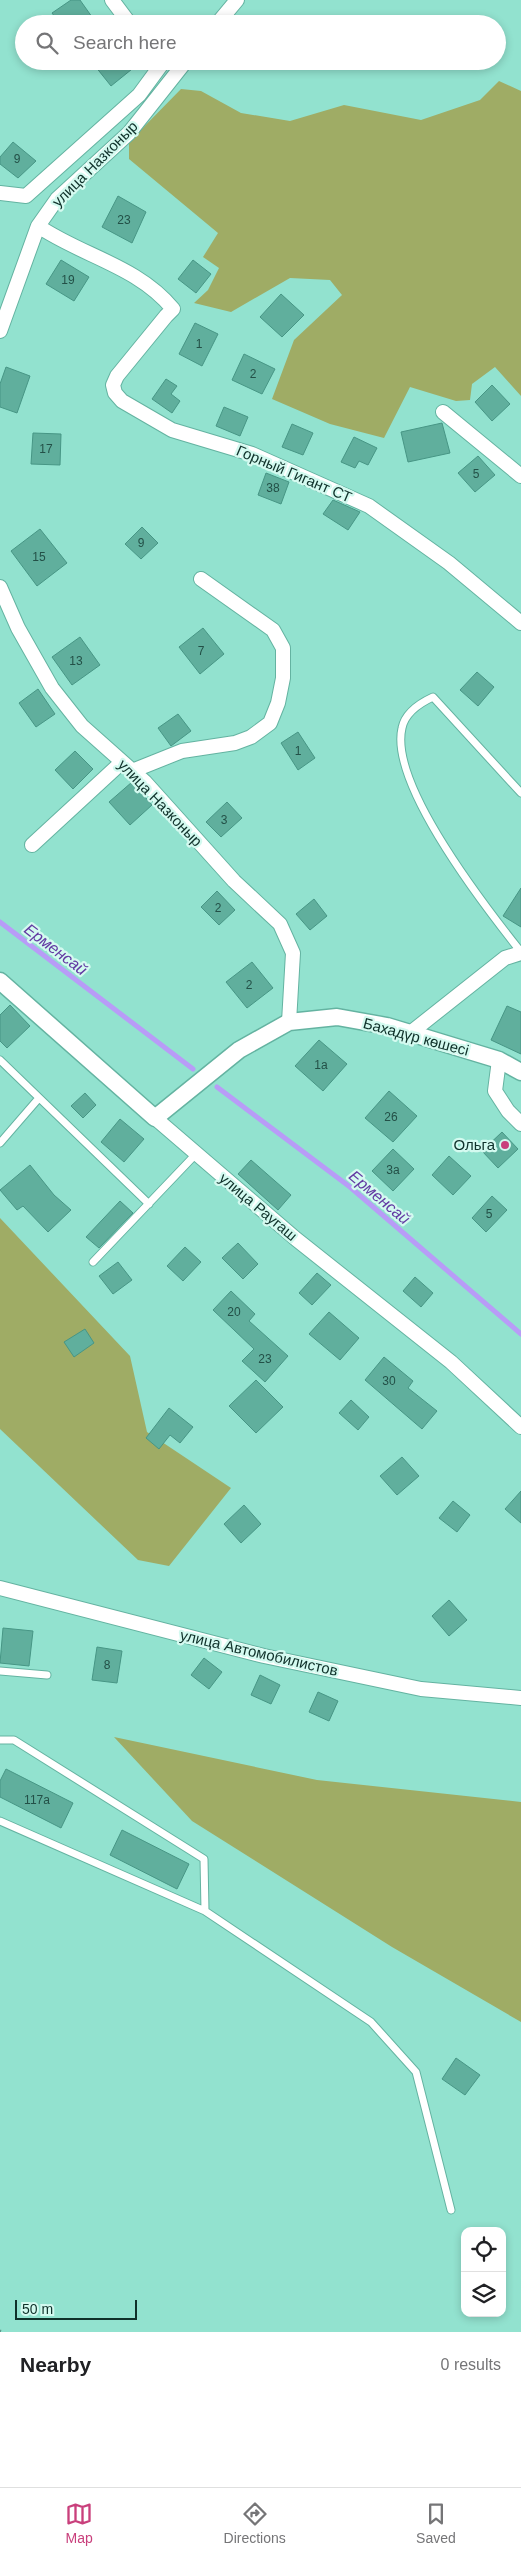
<!DOCTYPE html>
<meta charset="utf-8">
<style>
body{margin:0;font-family:Arial,sans-serif;background:#f2f2f2;color:#202124}
.controls{position:absolute;right:15px;bottom:15px;display:grid;overflow:hidden;border-radius:10px;box-shadow:0 2px 8px #0003}
.controls button{width:45px;height:45px;display:grid;place-items:center;padding:0;border:0;border-bottom:1px solid #e0e0e0;background:#fff;color:#202124;font:25px sans-serif}
.scale{position:absolute;left:15px;bottom:12px;width:122px;box-sizing:border-box;padding-left:5px;border:2px solid #0f312a;border-top:0;font-size:14px;line-height:18px;white-space:nowrap;color:#0f312a;-webkit-text-stroke:4px #d4faf0;paint-order:stroke}
.list{margin:0;padding:0;list-style:none}
h2{display:flex;justify-content:space-between;align-items:center;height:65px;margin:0;padding:0 20px;font-size:21px}
h2 small{font-size:16px;font-weight:400;color:#757577}
.icon{flex:none;width:28px;height:28px;fill:none;stroke:currentColor;stroke-width:2;stroke-linecap:round;stroke-linejoin:round}
.map{position:relative;flex:none;width:521px;height:2332px;overflow:hidden}
.search{position:absolute;background:#fff;box-shadow:0 2px 8px #0003;left:15px;right:15px;top:15px;height:55px;display:flex;align-items:center;gap:12px;box-sizing:border-box;padding:0 18px;border-radius:28px;color:#757577;font-size:19px}
.sheet{height:155px;background:#fff}
nav{display:flex;justify-content:space-around;align-items:center;box-sizing:border-box;height:70px;border-top:1px solid #e0e0e0;background:#fff;font-size:14px;color:#757577}
nav a{display:grid;justify-items:center;gap:2px}
nav .on{color:#c9407c}
.map>svg:first-child{display:block}
</style>
<div class="map">
<svg width="521" height="2332" viewBox="0 0 521 2332">
<rect width="100%" height="100%" fill="#92e2cf"/>
<path fill="#9fac65" d="M499,81L521,91V396L495,367L472,384L470,400L456,401L410,387L384,438L330,424L272,399L294,340L342,295L330,280L290,278L231,312L194,303L208,290L219,268L203,257L218,233L129,159V142L181,89L201,91L241,113L290,121L344,105L421,120L480,100Z
M0,1218L130,1356L147,1432L231,1488L169,1566L138,1560L0,1429Z
M114,1737L317,1780L521,1802V2022L392,1947L192,1821Z"/>
<g fill="none" stroke-linecap="round" stroke-linejoin="round">
<path stroke="#b89cf7" stroke-width="5" d="M0,922L193,1069
M217,1087L350,1187L521,1334"/>
</g>
<path fill="#60af9d" stroke="#479685" d="M71,0H80L97,24H60L52,13Z
M91,61H142L111,86Z
M13,142L36,161L18,178L0,164V157Z
M118,196L146,212L132,243L102,227Z
M61,260L89,277L74,301L46,284Z
M193,260L211,274L196,293L178,279Z
M281,294L304,315L282,337L260,317Z
M195,323L218,334L202,366L179,354Z
M244,354L275,369L262,394L232,380Z
M6,367L30,376L17,413L0,407V384Z
M166,379L177,386L171,394L180,401L172,413L152,399Z
M492,385L510,404L492,421L475,402Z
M224,407L248,417L240,436L216,426Z
M442,423L450,453L408,462L401,432Z
M292,424L313,433L303,455L282,447Z
M33,433L61,434L60,465L31,464Z
M354,437L377,448L368,465L359,461L355,468L341,462Z
M478,456L495,475L475,492L458,473Z
M266,473L289,482L281,504L258,495Z
M333,500L360,512L348,530L323,514Z
M142,527L158,543L141,559L125,544Z
M40,529L67,563L37,586L11,551Z
M203,628L224,654L200,674L179,647Z
M80,637L100,665L72,685L52,657Z
M477,672L494,687L478,706L460,690Z
M38,689L55,714L36,727L19,703Z
M178,714L191,731L171,746L158,728Z
M298,732L315,758L298,770L281,743Z
M75,751L93,769L73,789L55,770Z
M132,782L152,805L130,825L109,802Z
M227,802L242,818L221,837L206,822Z
M521,888V927L503,916Z
M217,891L235,910L219,925L201,907Z
M314,899L327,916L310,930L296,914Z
M252,962L273,988L247,1008L226,982Z
M10,1005L30,1026L7,1048L0,1041V1015Z
M507,1006L521,1012V1054L491,1040Z
M319,1040L347,1064L323,1091L295,1066Z
M389,1091L417,1116L393,1142L365,1118Z
M85,1093L96,1105L83,1118L71,1106Z
M120,1119L144,1139L124,1162L101,1142Z
M502,1132L518,1149L498,1168L482,1151Z
M393,1149L414,1169L393,1191L372,1171Z
M449,1156L471,1176L453,1195L432,1175Z
M251,1160L291,1195L278,1210L238,1174Z
M30,1165L54,1195L71,1210L48,1232L23,1206L17,1210L0,1190Z
M492,1196L507,1210L486,1232L472,1218Z
M120,1201L133,1213L99,1248L86,1237Z
M238,1243L258,1264L243,1279L222,1258Z
M185,1247L201,1262L183,1281L167,1266Z
M118,1262L132,1280L113,1294L99,1276Z
M317,1273L331,1285L312,1305L299,1293Z
M415,1277L433,1293L421,1307L403,1291Z
M231,1291L255,1314L249,1321L288,1356L265,1382L242,1361L254,1349L213,1310Z
M329,1312L359,1338L340,1360L309,1334Z
M85,1329L94,1343L74,1357L64,1342Z
M384,1357L413,1381L408,1388L437,1411L422,1429L365,1380Z
M256,1380L283,1407L256,1433L229,1406Z
M351,1400L369,1417L358,1430L339,1413Z
M169,1408L193,1427L180,1443L170,1435L159,1449L146,1438Z
M402,1457L419,1476L397,1495L380,1476Z
M521,1491V1523L505,1509Z
M453,1501L470,1515L457,1532L439,1518Z
M244,1505L261,1524L241,1543L224,1524Z
M449,1600L467,1620L449,1636L432,1616Z
M3,1628L33,1631L29,1666L0,1663Z
M97,1647L122,1651L117,1683L92,1680Z
M204,1658L222,1672L209,1689L191,1675Z
M260,1675L280,1685L271,1704L251,1695Z
M318,1692L338,1701L329,1721L309,1712Z
M6,1769L73,1803L61,1828L0,1797V1781Z
M122,1830L189,1864L177,1889L110,1855Z
M456,2058L480,2075L465,2095L442,2079Z"/>
<g fill="none" stroke-linecap="round" stroke-linejoin="round">
<g stroke="#64b3a1" stroke-width="9">
<path id="service" d="M521,793L433,697C420,703 405,713 402,728C389,784 486,908 521,952
M0,1060L149,1204
M0,1143L39,1098
M93,1262L195,1155
M0,1671L47,1675
M0,1740H14L204,1859L205,1911
M0,1821L205,1911L371,2022L416,2072L451,2210"/>
</g>
<g stroke="#64b3a1" stroke-width="16">
<path id="minor" d="M112,0L130,24
M217,24L237,0
M0,193L26,196L139,95L164,61
M38,226C82,256 138,266 173,309L166,316L117,376L113,385L115,393L122,401L172,430L252,454L369,506L449,563L521,623
M0,331L38,226L57,199L129,133L186,61
M443,412L521,476
M0,587L18,628L52,688L82,726L145,782L234,881L280,924L293,953L289,1022
M132,771L182,751L235,743L251,737L270,723L278,703L283,678V648L273,630L201,579
M32,845L122,762
M409,1034L505,958L521,953
M499,1060L495,1091L508,1111L521,1124
M155,1118L296,1239L451,1362L521,1427
M0,1588L264,1656L421,1689L521,1698"/>
</g>
<g stroke="#64b3a1" stroke-width="19">
<path id="tertiary" d="M0,981L155,1118L239,1050L289,1022L337,1017L387,1026L499,1060L521,1072"/>
</g>
<path stroke="#579284" stroke-width="3" stroke-dasharray="1 4" stroke-linecap="butt" d="M0,2331L3,2332"/>
<use href="#service" stroke="#fff" stroke-width="7"/>
<use href="#minor" stroke="#fff" stroke-width="14"/>
<use href="#tertiary" stroke="#fff" stroke-width="16"/>
</g>
<circle fill="#c9407c" stroke="#d4faf0" stroke-width="2" cx="505" cy="1145" r="5"/>
<g text-anchor="middle" stroke-width="4.5" stroke-linejoin="round" paint-order="stroke">
<g font-size="12" fill="#235047">
<text x="17" y="163">9</text>
<text x="124" y="224">23</text>
<text x="68" y="284">19</text>
<text x="199" y="348">1</text>
<text x="253" y="378">2</text>
<text x="46" y="453">17</text>
<text x="476" y="478">5</text>
<text x="273" y="492">38</text>
<text x="141" y="547">9</text>
<text x="39" y="561">15</text>
<text x="201" y="655">7</text>
<text x="76" y="665">13</text>
<text x="298" y="755">1</text>
<text x="224" y="824">3</text>
<text x="218" y="912">2</text>
<text x="249" y="989">2</text>
<text x="321" y="1069">1а</text>
<text x="391" y="1121">26</text>
<text x="393" y="1174">3а</text>
<text x="489" y="1218">5</text>
<text x="234" y="1316">20</text>
<text x="265" y="1363">23</text>
<text x="389" y="1385">30</text>
<text x="107" y="1669">8</text>
<text x="37" y="1804">117а</text>
</g>
<g font-size="15" fill="#0f312a" stroke="#d4faf0">
<text transform="translate(95 164) rotate(-45)" y="5">улица Назконыр</text>
<text transform="translate(294 474) rotate(23)" y="5">Горный Гигант СТ</text>
<text transform="translate(160 803) rotate(46)" y="5">улица Назконыр</text>
<text transform="translate(416 1037) rotate(15)" y="5">Бахадүр көшесі</text>
<text transform="translate(258 1207) rotate(40)" y="5">улица Раугаш</text>
<text transform="translate(259 1653) rotate(13)" y="5">улица Автомобилистов</text>
</g>
<g font-size="15" fill="#0f312a" stroke="#d4faf0" text-anchor="end">
<text x="495" y="1150">Ольга</text>
</g>
<g font-size="16" font-style="italic" fill="#6239a2" stroke="#d4faf0">
<text transform="translate(56 949) rotate(37)" y="6">Ерменсай</text>
<text transform="translate(380 1197) rotate(40)" y="6">Ерменсай</text>
</g>
</g>
</svg>
<div class="controls">
<button><svg class="icon" aria-label="locate" viewBox="0 0 24 24"><circle cx="12" cy="12" r="6"/><path d="M12 2v4M12 18v4M2 12h4M18 12h4"/></svg></button>
<button><svg class="icon" aria-label="layers" viewBox="0 0 24 24"><path d="M12 4l9 5-9 5-9-5zM3 14l9 5 9-5"/></svg></button>
</div>
<div class="scale">50 m</div>
<div class="search"><svg class="icon" aria-label="search" viewBox="0 0 24 24"><circle cx="10" cy="10" r="6"/><path d="M15 15l6 6"/></svg>Search here</div>
</div>
<section class="sheet">
<h2>Nearby<small>0 results</small></h2>
<ul class="list">
</ul>
</section>
<nav>
<a class="on"><svg class="icon" aria-label="map" viewBox="0 0 24 24"><path d="M3 6l6-2 6 2 6-2v14l-6 2-6-2-6 2zM9 4v14M15 6v14"/></svg>Map</a>
<a><svg class="icon" aria-label="directions" viewBox="0 0 24 24"><path d="M12 3l9 9-9 9-9-9zM9 14v-3h6M13 9l2 2-2 2"/></svg>Directions</a>
<a><svg class="icon" aria-label="saved" viewBox="0 0 24 24"><path d="M7 4h10v16l-5-4-5 4z"/></svg>Saved</a>
</nav>
